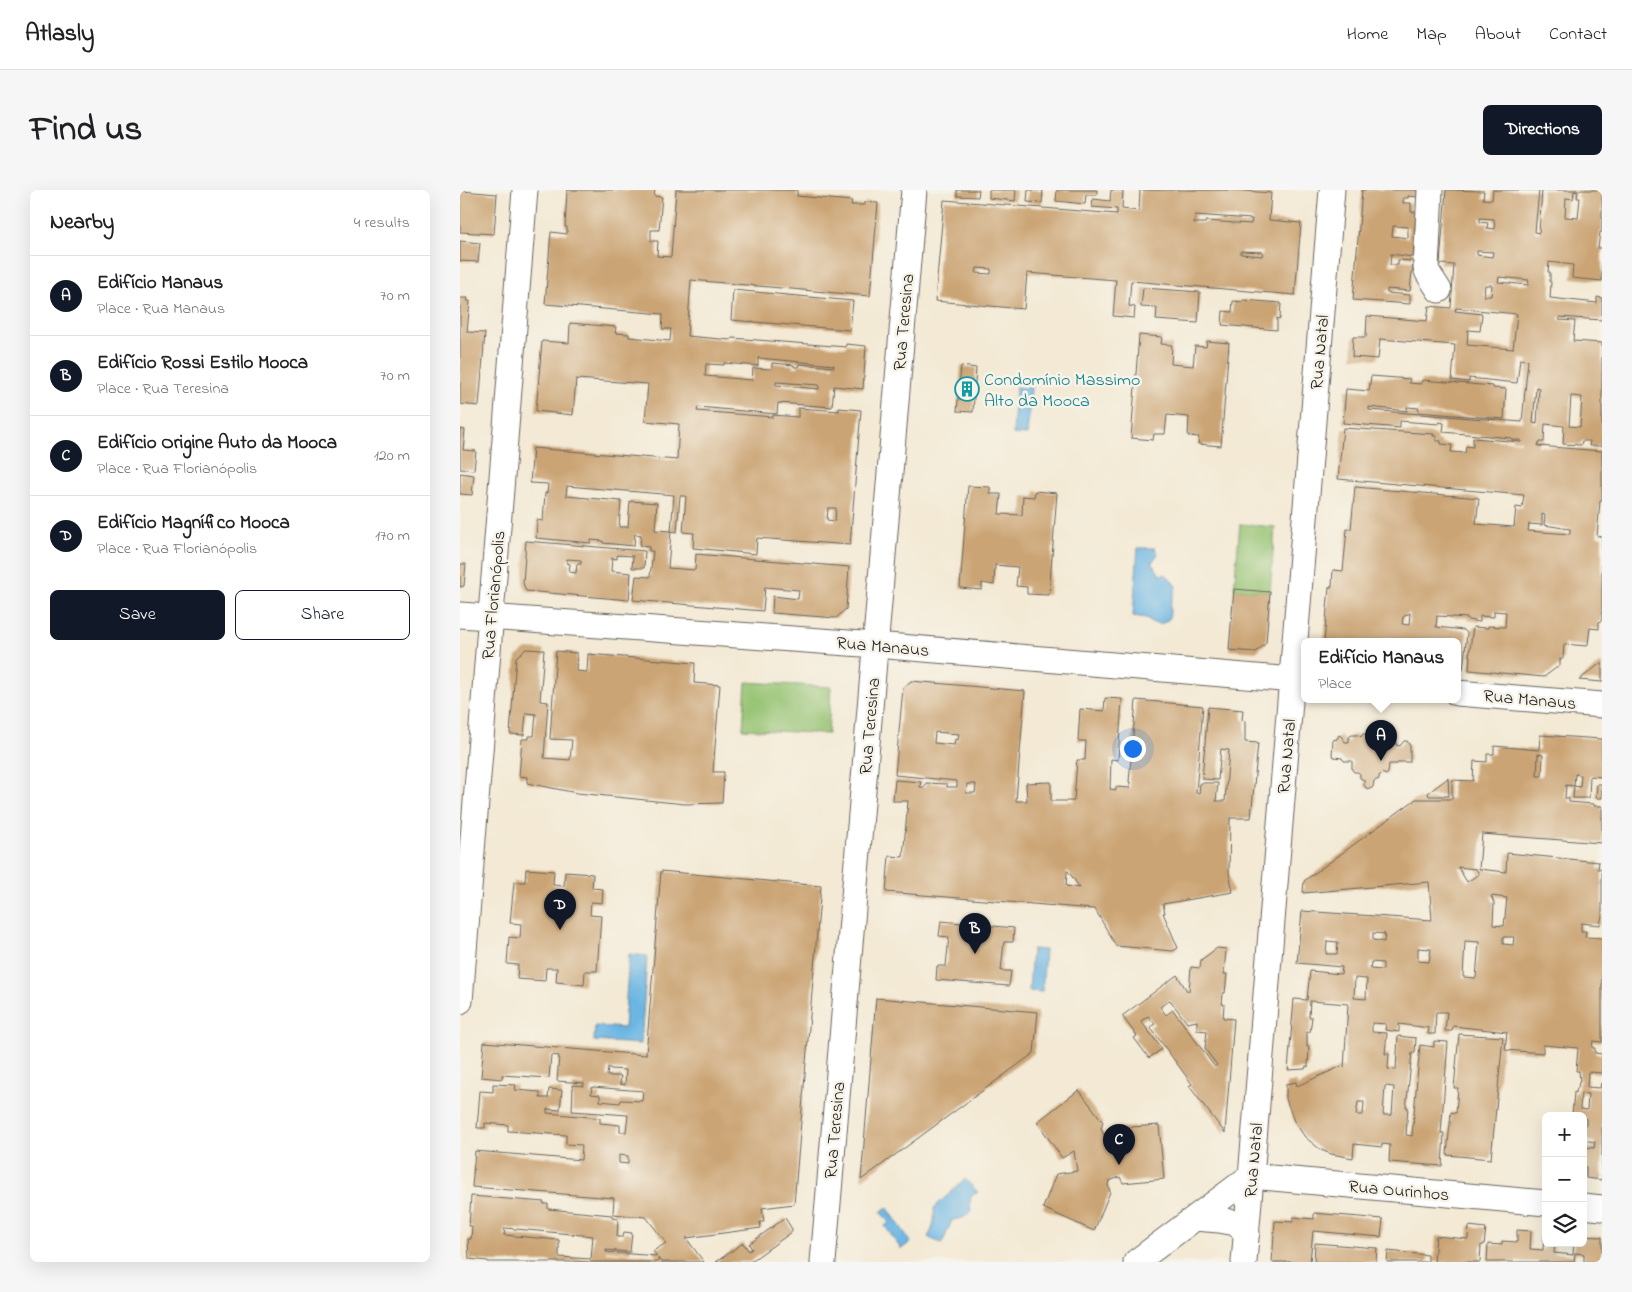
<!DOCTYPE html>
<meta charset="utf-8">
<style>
body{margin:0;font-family:"Indie Flower",sans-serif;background:#f6f6f6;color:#202124}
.controls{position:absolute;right:15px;bottom:15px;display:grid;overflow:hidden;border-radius:8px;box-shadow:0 5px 20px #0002}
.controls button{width:45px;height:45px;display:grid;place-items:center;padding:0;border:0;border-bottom:1px solid #e0e0e0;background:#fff;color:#202124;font:25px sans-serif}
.you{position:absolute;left:672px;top:558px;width:18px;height:18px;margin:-12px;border:4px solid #fff;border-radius:50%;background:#1a73e8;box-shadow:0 0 0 8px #1a73e833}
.badge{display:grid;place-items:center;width:32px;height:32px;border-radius:50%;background:#111827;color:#fff;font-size:16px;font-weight:700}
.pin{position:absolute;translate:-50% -41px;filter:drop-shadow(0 1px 2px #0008)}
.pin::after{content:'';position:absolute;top:26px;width:18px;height:15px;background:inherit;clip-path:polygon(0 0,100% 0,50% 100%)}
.popup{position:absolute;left:841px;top:448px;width:160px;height:65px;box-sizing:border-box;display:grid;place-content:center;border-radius:8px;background:#fff;filter:drop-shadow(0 1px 4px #0005);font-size:16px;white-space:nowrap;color:#757577}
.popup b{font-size:19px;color:#202124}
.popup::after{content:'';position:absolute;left:50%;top:100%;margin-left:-10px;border:10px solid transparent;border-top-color:#fff}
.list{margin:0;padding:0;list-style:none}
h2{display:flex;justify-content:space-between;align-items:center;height:65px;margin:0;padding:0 20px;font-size:21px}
h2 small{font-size:16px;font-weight:400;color:#757577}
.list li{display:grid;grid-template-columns:32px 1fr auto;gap:15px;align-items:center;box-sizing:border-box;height:80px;padding:0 20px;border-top:1px solid #e0e0e0}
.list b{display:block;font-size:19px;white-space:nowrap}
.list p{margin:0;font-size:16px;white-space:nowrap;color:#757577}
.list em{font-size:16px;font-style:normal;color:#757577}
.actions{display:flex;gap:10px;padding:15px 20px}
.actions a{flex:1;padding:11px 0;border:1px solid #111827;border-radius:8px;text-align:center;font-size:18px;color:#111827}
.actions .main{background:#111827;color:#fff}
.icon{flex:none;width:28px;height:28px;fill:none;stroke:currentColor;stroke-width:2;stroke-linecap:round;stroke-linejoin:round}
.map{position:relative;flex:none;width:1142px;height:1072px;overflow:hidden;border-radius:8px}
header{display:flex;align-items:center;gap:30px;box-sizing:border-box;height:70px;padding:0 25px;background:#fff;border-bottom:1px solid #e0e0e0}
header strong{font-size:24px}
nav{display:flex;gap:28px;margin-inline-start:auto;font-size:18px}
.intro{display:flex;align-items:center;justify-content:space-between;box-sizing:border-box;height:120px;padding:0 30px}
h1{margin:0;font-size:35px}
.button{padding:12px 22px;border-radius:8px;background:#111827;color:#fff;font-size:18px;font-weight:700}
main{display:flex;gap:30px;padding:0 30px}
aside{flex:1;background:#fff;border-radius:8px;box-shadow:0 5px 20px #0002}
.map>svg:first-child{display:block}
</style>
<header>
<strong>Atlasly</strong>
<nav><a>Home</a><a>Map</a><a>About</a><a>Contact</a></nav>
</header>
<div class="intro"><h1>Find us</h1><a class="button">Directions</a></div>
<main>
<aside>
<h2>Nearby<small>4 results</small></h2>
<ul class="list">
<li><span class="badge">A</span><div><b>Edifício Manaus</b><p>Place · Rua Manaus</p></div><em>70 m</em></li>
<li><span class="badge">B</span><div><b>Edifício Rossi Estilo Mooca</b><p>Place · Rua Teresina</p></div><em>70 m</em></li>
<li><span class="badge">C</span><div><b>Edifício Origine Auto da Mooca</b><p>Place · Rua Florianópolis</p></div><em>120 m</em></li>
<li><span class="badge">D</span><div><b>Edifício Magnífico Mooca</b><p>Place · Rua Florianópolis</p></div><em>170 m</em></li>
</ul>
<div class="actions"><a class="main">Save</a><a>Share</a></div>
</aside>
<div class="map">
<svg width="1142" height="1072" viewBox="0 0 1142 1072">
<rect width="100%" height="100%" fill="#f7f3e8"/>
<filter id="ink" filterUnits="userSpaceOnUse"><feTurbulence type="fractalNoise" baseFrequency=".02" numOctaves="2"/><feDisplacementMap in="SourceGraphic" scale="10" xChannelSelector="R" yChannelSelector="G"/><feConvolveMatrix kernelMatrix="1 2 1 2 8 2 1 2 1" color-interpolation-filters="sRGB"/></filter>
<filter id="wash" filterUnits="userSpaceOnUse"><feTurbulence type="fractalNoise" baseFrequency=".0096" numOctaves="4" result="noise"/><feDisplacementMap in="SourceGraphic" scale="20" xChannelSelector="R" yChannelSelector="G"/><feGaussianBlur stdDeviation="1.12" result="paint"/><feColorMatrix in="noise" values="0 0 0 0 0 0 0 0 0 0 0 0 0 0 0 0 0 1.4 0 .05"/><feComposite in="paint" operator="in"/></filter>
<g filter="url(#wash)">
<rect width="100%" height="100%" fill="#f3e9d4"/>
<path fill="#95c372" stroke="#587047" d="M780,334L815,337L810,402L774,399Z
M286,492L371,497L368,544L283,539Z"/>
<path fill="#6cb6e4" stroke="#446980" d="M556,197L571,198L567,245L553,244Z
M678,358H695L698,364L692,372L700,385L706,384L716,396C715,403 711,410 710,417C710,421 710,425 709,429L701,434L693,433L687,428L673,426Z
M572,759L585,760L582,802L569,801Z
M169,764L187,766L181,854L134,851L135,836L164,838Z
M505,989L518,1002L511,1006L510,1015L511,1020C507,1028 500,1029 492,1030L482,1054L468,1047C474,1037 475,1030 474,1018Z
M427,1017L451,1052L441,1059L425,1036L429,1033L421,1022Z"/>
<g id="blocks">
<path fill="#cba474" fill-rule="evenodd" d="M107,0H195L194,6L202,7L199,40H191V51H198L197,66L211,67L216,0H337V6L392,11L391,15H405V12L418,13L410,106L231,90L227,146L271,150L272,148L386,157V154L406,156L403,199L374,196L372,217L318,213L317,224L238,217L237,221L313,227V225L338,227V218L379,221V218L401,220L390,355L297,348L296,364L233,358L234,343L223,342L226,306H220L217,342L211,341L208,378L235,380L236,364L389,377L386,419L376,428L312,423L313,406L338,409L339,400L305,397L303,421L173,410L176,386L190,387L193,361H189V357L180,356L181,345L175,344L174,356L143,353V351L131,350V353L76,348L77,330L83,331L85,303H87L88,294L70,293L73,258L217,270L219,234L185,231L188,194L116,189L113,225L76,221L82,151L109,153L110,133L156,137L155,143L169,144V147L210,151L211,139H202L203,124L85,114L91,42L107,44V37H105ZM298,168L374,175V177L339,174L338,177H334V175L312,173V179L293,178L292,190L245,186L246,174L264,175V173L298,176ZM316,192L359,195V199L316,195ZM107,296L214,305L211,341L195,340L197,313L170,311L168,337H159L161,311L106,306ZM368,318H376L375,331L367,330Z
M497,0H519L518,7L497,6Z
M529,0H556L555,11L529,8Z
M568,0H583L582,13L567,12Z
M597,0H637V5H626L625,14L596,11Z
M651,0H663L662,19L679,21L680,0H772L811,3L809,30L841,33L835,105L671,91L669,116L675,117L674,128L653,126L656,90L567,83L564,119L475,111L484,10L657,24V19L632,17L633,9L650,11ZM735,25L792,29L791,34L746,31L745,33H734ZM781,61L803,62L802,66L781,64ZM517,78L531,79V84L516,83Z
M902,0H958V7L948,6V8H943V13H951V22H956L953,67L931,64L930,75H938V70L953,71L950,101L927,99V103L950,105V114L893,110ZM933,36L948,37V48L932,46Z
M986,0L1024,1L1023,9L1032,10L1033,0H1079L1075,42L1079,43L1082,0H1142V42H1140L1138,58H1142V91L1112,88L1113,75L1089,72L1088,82H1090V92H1091L1090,108L1137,113V107L1142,108V130L1099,127V130L1115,131L1113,151L1142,153V256H1129L1130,251H1122L1121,255L1103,254L1104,236L1085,234L1084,252H1079L1078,256L1142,261V311H1140L1137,346L1142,347V430L1139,432V439L1130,438L1128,454L1127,456L1104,454L1103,469H1100V475L1084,487L1009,480L1010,466H1009L1013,437L1028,438V436L1045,437L1046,422L1034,421V427L1020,426V432L1008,430V428L977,426L976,437L1004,440L1007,443L1003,480L997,479V452H864L869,397H872L873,380L883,381L887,339H891L895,297L1019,308L1016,334L1054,337L1056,317L1062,318L1064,305L878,289L883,238L974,244L973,246H977L976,251H981V254L992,255L991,262L1005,263L1006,256L1013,257V248L1061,252V250H1052V248L983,242L984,233L979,232V234L940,231V238L883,233L886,199L909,201L911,186L950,189L949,193L961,194L962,190L1033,196V198L1046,199L1044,229L958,222L959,218L947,217V221L909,217V220L1062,232L1068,170L1060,169L1057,193L1009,188V192L992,190L995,155L920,149L918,169L892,167L893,147H906L907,126L967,131L969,116L991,118L994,75L980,74ZM1114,1L1118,2L1117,8H1120L1118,28L1105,27L1106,8L1113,9ZM1020,28L1034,29L1035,39L1027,38L1028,33L1020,32ZM1017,61L1033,62L1032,67L1017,65ZM1039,87L1069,90L1068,95L1038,92ZM1025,95H1032L1031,106H1024ZM996,118L1057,124L1053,159L1007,155L1008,140L1020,141L1022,124L995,121ZM1076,197L1079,198L1077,234L1073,233ZM1111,206L1122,207L1120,237L1109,236ZM1082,324L1085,325L1084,335L1110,339V344L1068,341L1069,334L1082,335ZM950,423L949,435L942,434L943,427Z
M2,1L37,4L34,44L0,42V5H1Z
M0,51L20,53L18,72L0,71Z
M683,98L740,102L738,133L696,130L697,118L681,117Z
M273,100L393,111L390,140L271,130Z
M0,108H8L7,111H10L7,142L25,143L19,216L0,214Z
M783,110L821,113L820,129L817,128V140L762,135L763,121L772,122L773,111L783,112Z
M679,145L702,147L701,154L712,155L711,174L733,176L735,156L746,157L747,151L769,153L761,256L738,254L739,247L728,246L729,227L707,225L705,244H694L693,250L671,248Z
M501,176L516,178L513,222L497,221Z
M0,239L5,240L3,260L16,261L14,280L0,279Z
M0,283L14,285L12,305L0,304Z
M508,296L530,297V304H541L539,324L562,325L563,306L574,307L575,301L597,303L589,405L567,404V397L556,396L558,377L535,375L534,395L522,393V400L500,398Z
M66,351L185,361L184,378H172L173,366L157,365V369L152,368L151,381L171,383L169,410L66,401L63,393ZM107,369L121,370V374H117L116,383L109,382L110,374L107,373Z
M0,374H6L4,396L0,397Z
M774,399L810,402L806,453L796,462L769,460Z
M66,459L84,460L80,511L88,512L84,568L110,570L112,550L90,549L96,461L117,463L116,481L127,482L128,464L235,473L234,493L260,495L253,582H264L262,613L225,614L117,603L67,593V587L59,586L62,549H69V546H74L76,524L66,523L64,545L50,544L56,467Z
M1142,472V492L1119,490Z
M451,491L565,501L556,611H567L566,593L591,592V611H614L617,570H625L626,551H618L620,519L644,521L645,508L662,509L658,570L651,569L650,599L656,600V597L670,598V592H669L676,510L743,516L736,603L739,604L740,593H758L756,611H765L769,560L761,559L758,590L742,589L748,517L783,520L782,530L785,531V552L798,553L791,628H770L769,683L773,702L703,714L705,723H703L718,758L713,761L656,756L635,719H633L426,702L429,666L443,667L448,611H433L435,590L461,592L460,597H465L466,593L487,594V597H497V591L435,585L443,498ZM475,542L499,544L498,550L495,549L494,555L474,553ZM507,594H516L515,603H506ZM607,681H608L620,698L606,696Z
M903,544H908L910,547L916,548L917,545H923L924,549L928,547L933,548L936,550V555L940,556L944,551H947L950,556V572H939L937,574H929L928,583L926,585L922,583L919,586V589L914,591L913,597L910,599L906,598L904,595V590L900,588V584L898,582H894L892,580V571H884L882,568L874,567L872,565L873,550L877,549L879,545L881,546L885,552H889V547L892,545H898L901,547Z
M1080,545L1142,549V587L1130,586L1129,608H1113L1114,596L1120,597L1121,585L1115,584L1114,596L1106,595L1105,608H1109V612L1134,614V616H1142V653L1022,644L1019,679L1046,682L1047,663L1139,672L1138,679H1142V726L1140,735L1121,733V741H1126L1125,747L1142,748V852L1133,851L1132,858H1135V863L1142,864V883L1128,882L1127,897L1140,898L1141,893H1142V990L1126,988V977H1123V957L1134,958L1135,952L1123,950V934L1126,935V928H1123V926H1112L1114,902L1116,903L1117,898H1118L1119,892H1120L1119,881H1116L1118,858L1083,855V863L1045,860L1047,842L993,836L992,841H985L987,822H976L975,844H968L969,838L939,834V842L925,840L926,834L912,833V842L927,843L925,864H929L928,879L936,880L938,846L956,848L955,863H952L947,910L946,917H948L946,945L952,946L960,855L974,857V851L988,852L981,943H984L982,976L929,972L930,955L922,954V957L894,954L893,968L871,964L861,960L845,947L834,931L826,909V894L836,892L837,896L882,876L884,878L888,814L850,811L849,827H852L850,842H847V857H849L848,877L846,876L845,879L828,880L834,809L847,810L850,781L881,784L882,777L837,773L842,721L972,730L969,692L843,703L844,691L956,609H992V590L1013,591L1014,571L1027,572V564H1034V556L1079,560ZM1078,564L1083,565L1082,586H1077ZM998,677L1016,679L1019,684L1007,692ZM1031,706L1047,708L1044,736L1033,735L1034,713ZM913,743L925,744L924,752L913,750ZM1043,747H1054L1053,755L1043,754ZM867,751L878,752L877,764H866ZM1005,751L1019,752L1016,788L1003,787ZM958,758L971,759L969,772L958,771ZM911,772L923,773V780L910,779ZM895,788L907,789L906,809L894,808ZM925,896L934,897L932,925H923ZM1121,903L1128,904L1127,920L1120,919ZM898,912H904L903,925H896Z
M988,588L989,606H969L968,603Z
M1137,594H1142V608H1136Z
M66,679L94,681L93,695L104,696L105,682L133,684L132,698L143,699L142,713L131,712L130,725L141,726L137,781H125L124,795L96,792L97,778H86L85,791L57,789L58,775L47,774L49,747L60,748L61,734L50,733L54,692H65Z
M201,681L361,696L334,1014L302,1018L304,1032H300L301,1038L226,1048L244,1072H201L198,1068V1072H28V1071L9,1069L8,1049H11L12,1036H9L11,1006L84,1012V1014H88V1019L152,1025V1028L158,1029L157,1047H163L164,1042L172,1043L170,1062L146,1060V1062L197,1066L193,1061L206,1053L186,1027L153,1024L154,1008L12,997L15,961L121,970L122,955L106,954V945L48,941V935L25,933V938H17L20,901L33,902V894L56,895L55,900L80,902V908H88L89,899L102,900L100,920L87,919V923L140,928V933L160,935V942H166L168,925L112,921L113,895L124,896V893L97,891L99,866L91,865L89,888L42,885V889L21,887L24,852L186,865ZM148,877L151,879L166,880L165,895L160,894L161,886H147ZM132,897L183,901L182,911L161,910L160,913L140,911V905L131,904ZM159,965L168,966V974L159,973ZM45,1038L133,1046L131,1069L99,1067V1050L44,1045Z
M481,731L554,738L553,752H544L541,781H551L549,796L476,790L477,776H486L489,747L479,746Z
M757,758L766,759L764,784H767L765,803H763L762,814H764L763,828L774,829L765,943L729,896L732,894L690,837L695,834L688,826L681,831L702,859L689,868L674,848L677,846L662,826L717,785L727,801H729L731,777L740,778L741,770ZM710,810L727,833L737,831V840L747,841L745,859L757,875L755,877L713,820L706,825L700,817Z
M416,808L578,822L574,863L401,990Z
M999,844L1043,847L1031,969L987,965L991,922L996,923L998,898H994Z
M619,900L643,932L641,939L644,945L651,946L659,938L699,935L704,989L663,993L660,987L649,991L648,995L650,1002L634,1041L583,1018L596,984L617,981L614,961L602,968L577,932Z
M854,1023L923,1029L921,1047L853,1041L850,1072H812L815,1031L833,1032V1027L854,1029Z
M325,1028L332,1039V1042L290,1072H256L283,1053L289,1061L292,1059L289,1054Z
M1009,1036L1026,1038L1024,1055H1021L1020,1072H974L976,1046L1008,1049Z
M1057,1040L1071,1041L1070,1059L1083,1060L1084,1044H1086V1053H1095L1094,1063L1113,1065L1114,1053H1123V1046L1142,1047V1072H1124V1064L1115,1063L1114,1072H1027L1028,1054L1042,1055V1051L1057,1052Z
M855,1053L917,1058L916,1072H854Z
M928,1061L968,1065V1072H927Z"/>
</g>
</g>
<g filter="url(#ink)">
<use href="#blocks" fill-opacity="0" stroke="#67645c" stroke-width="1"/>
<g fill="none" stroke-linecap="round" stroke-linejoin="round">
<g stroke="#67645c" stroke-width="27">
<path id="minor" d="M970,0L966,78L968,83L979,100
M0,425L416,455L845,491
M997,503L1142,515
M0,811L65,0
M1123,1016L1142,1018
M735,1028L759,1030L776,1033L787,1043
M363,1072L454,0
M676,1072L791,986L1086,1013
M784,1072L872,0"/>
</g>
<use href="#minor" stroke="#fff" stroke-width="25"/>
</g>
</g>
<defs>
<g id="building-ring" transform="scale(1.25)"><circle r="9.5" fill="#f7f3e8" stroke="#0f9aa8" stroke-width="1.5"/><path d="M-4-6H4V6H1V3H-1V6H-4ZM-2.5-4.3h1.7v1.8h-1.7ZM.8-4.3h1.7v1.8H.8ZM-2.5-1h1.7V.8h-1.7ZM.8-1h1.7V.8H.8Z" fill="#0f9aa8"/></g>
</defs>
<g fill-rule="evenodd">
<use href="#building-ring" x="507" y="199"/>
</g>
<g text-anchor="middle" stroke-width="5" stroke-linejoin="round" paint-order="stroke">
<g font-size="18" fill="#1c1c1c" stroke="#f7f3e8">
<text transform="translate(443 132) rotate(-85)" y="6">Rua Teresina</text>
<text transform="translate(859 162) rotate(-85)" y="6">Rua Natal</text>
<text transform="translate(33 405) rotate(-85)" y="6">Rua Florianópolis</text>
<text transform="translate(423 456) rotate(5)" y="6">Rua Manaus</text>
<text transform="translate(1070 509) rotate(5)" y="6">Rua Manaus</text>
<text transform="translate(409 536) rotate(-85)" y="6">Rua Teresina</text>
<text transform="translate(826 566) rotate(-85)" y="6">Rua Natal</text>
<text transform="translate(374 940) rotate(-85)" y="6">Rua Teresina</text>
<text transform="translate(793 970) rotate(-85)" y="6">Rua Natal</text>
<text transform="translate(939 1000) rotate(5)" y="6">Rua Ourinhos</text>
</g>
<g font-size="18" fill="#0d838f" stroke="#f7f3e8" text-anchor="start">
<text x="524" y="195">Condomínio Massimo<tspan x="524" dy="21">Alto da Mooca</tspan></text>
</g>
</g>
</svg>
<div class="controls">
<button>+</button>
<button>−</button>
<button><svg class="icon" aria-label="layers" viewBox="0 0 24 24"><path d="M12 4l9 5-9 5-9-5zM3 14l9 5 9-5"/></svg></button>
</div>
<div class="you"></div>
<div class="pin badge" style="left:921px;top:571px">A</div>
<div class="popup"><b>Edifício Manaus</b>Place</div>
<div class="pin badge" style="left:515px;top:764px">B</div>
<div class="pin badge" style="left:659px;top:975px">C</div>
<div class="pin badge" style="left:100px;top:740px">D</div>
</div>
</main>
